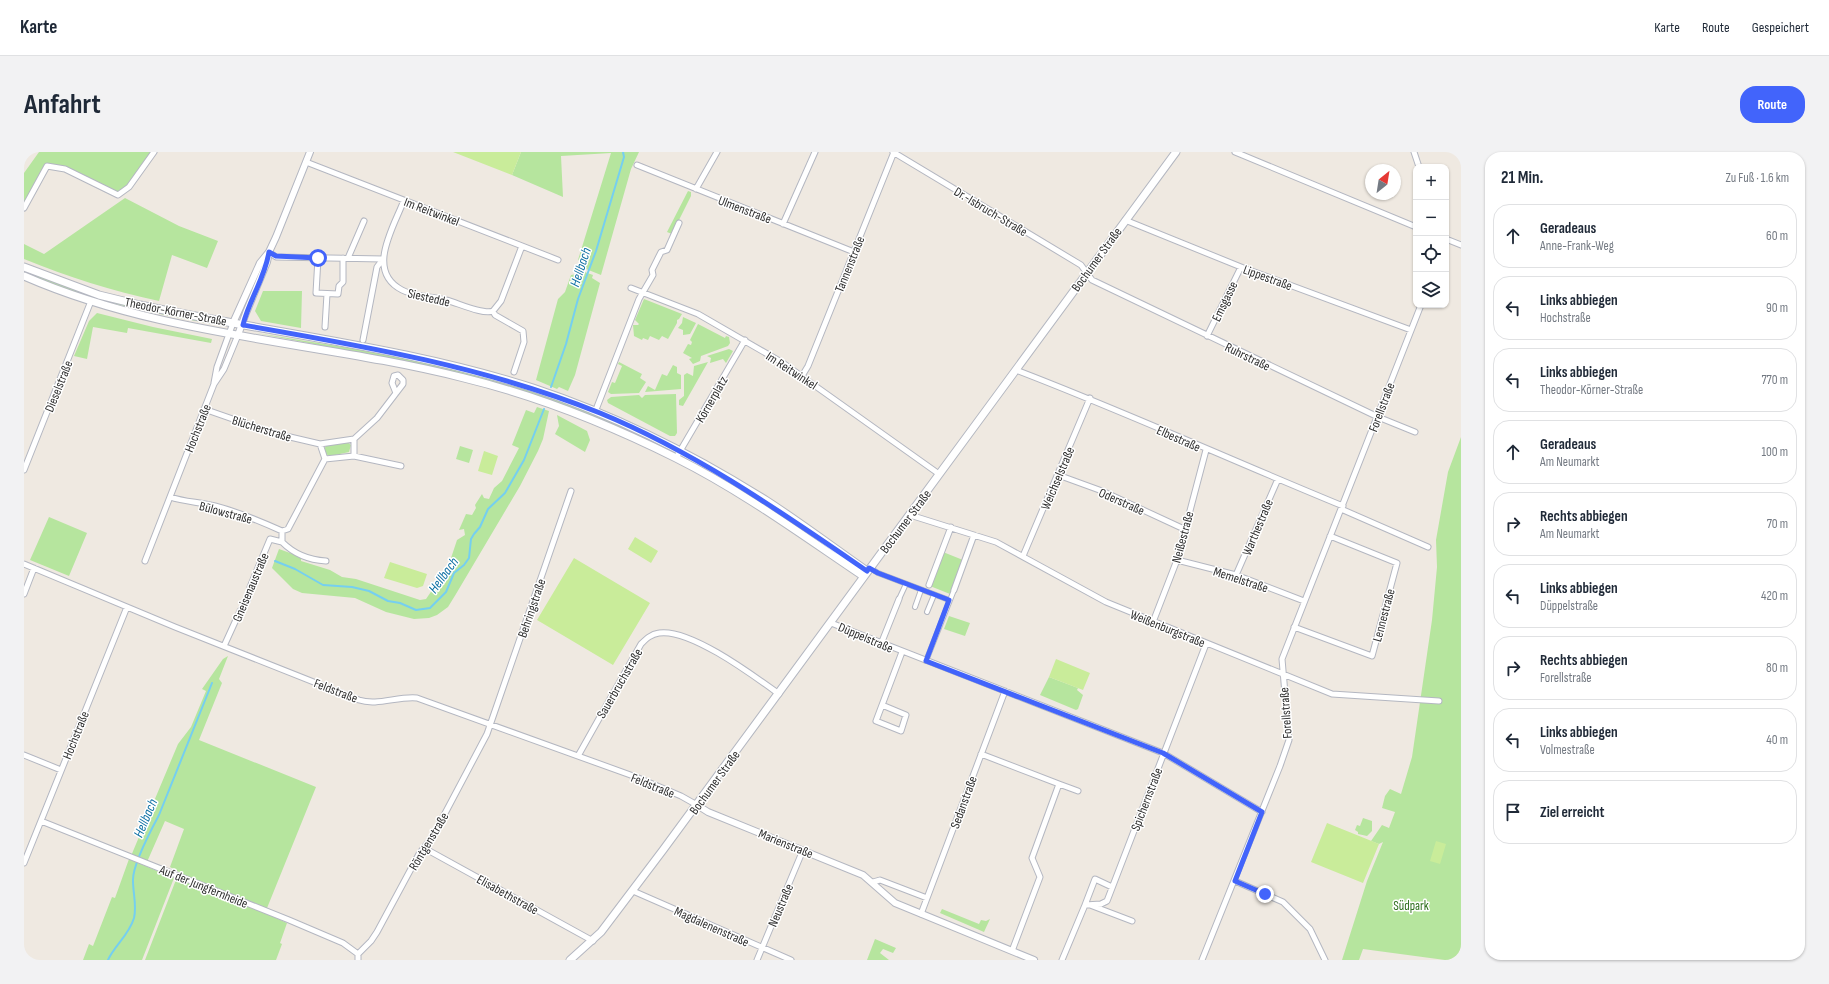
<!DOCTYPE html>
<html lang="de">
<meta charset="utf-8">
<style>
body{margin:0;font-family:"Sofia Sans Condensed",sans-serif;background:#f2f2f3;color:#1f2937}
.controls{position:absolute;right:12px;top:12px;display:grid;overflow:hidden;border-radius:8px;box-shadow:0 1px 3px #0004}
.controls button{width:36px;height:36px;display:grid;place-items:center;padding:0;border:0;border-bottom:1px solid #e0e1e3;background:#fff;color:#1f2937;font:20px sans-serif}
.compass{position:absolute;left:1341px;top:12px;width:36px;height:36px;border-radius:50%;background:#fff;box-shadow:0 1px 3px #0004;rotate:30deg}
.stop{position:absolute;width:12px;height:12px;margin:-9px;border:3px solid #4264fb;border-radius:50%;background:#fff}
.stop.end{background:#4264fb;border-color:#fff;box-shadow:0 1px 4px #0008}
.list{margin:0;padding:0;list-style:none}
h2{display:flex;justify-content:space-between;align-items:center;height:52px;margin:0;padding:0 16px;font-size:17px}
h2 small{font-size:13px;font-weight:400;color:#747a83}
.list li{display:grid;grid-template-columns:26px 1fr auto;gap:12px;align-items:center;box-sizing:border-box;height:64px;margin:0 8px 8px;padding:0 8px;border:1px solid #e0e1e3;border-radius:16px}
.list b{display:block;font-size:15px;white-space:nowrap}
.list p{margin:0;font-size:13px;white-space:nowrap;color:#747a83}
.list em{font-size:13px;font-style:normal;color:#747a83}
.icon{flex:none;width:22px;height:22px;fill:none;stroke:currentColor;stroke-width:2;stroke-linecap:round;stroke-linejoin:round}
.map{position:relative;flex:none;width:1437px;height:808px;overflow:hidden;border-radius:16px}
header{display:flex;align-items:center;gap:24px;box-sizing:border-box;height:56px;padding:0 20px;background:#fff;border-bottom:1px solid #e0e1e3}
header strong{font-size:19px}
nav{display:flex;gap:22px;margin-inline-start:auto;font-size:14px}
.intro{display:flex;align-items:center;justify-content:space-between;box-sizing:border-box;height:96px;padding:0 24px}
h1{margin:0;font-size:28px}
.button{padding:10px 18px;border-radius:16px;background:#4264fb;color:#fff;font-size:14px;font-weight:700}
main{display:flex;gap:24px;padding:0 24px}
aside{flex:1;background:#fff;border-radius:16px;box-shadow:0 1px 3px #0004}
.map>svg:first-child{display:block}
</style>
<header>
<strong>Karte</strong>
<nav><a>Karte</a><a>Route</a><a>Gespeichert</a></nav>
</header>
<div class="intro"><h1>Anfahrt</h1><a class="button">Route</a></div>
<main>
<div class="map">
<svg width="1437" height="808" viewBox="0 0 1437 808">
<rect width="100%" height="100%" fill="#efe9e1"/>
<path fill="#b6e59e" d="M15,0H130L96,43L42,15L23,11L0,52V21Z
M497,0H615L607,17L577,123L557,115L559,112L554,108L587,1L537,4L539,45L488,23Z
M664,39L667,40V44L648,82L643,80Z
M101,46L155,74L194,89L183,116L148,103L135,149C88,139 44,125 0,107V92L20,102Z
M0,118L52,138L190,171L189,172C121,160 64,148 0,121Z
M555,118L569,123L568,126L576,131L551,223L544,239L535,235L533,237L512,228L534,147L541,140L547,123L554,122Z
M239,139H278L277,176L237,169L231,159Z
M620,147L658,162L655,167L653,168V171L644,187L638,184L635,188L626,184L624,188L619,186L618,188L610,184L609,173H614L615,172L611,168Z
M73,161L129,175L188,187L187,191L104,176L103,181L69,175L63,207L50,204L65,169Z
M659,165L672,171L666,182L659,183V178L654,176L658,171Z
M674,172L701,186L702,184L705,185L706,191L704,194L677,204L676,209L669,212L665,207L668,206L659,201L664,192L667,193L668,190L666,188Z
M232,181C317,195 405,206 487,232C542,250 595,271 646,297L645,299L529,249L480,233L399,213Z
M705,197L709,199L702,211L699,207L686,211L687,206L683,204Z
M595,210L618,222L616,226L622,230L615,241L587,242L584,240L588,230L591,231L598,214L594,212Z
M684,210L659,254L655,253V248L660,244V223L663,221L669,224L670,214Z
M649,213L653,215V221L657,223V237L621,240L624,234L631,238L638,222L643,224Z
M652,242L653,281L651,284H646L584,251L583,248L587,245L615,243L618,246L621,243Z
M513,255L525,259L519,287L514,299L496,334L432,442L424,455L413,463L405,466L390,467L362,460L331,446L278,441L269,437L248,416L255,397L277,405V409L306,418L318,425L332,427L396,448L402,447L424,415L433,388L441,383L440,377L435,378L442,362L448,363L452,356L451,353L458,342L460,346L465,347L470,336L478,329L495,296L488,293L502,258L510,261Z
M533,263L563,279L566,288L561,300L531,282L535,274Z
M1437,285V808H1421L1339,797L1335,808H1318L1343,729L1359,690L1355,692L1347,689L1358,673L1365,676L1371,660L1358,656L1361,644L1366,637L1377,642L1388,605L1408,468L1413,415L1412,388L1424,320Z
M323,290L327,293L325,300L307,304L301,302L300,297L302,294Z
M436,294L449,298L445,311L432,307Z
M25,365L63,381L45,424L6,408Z
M919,400L939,408L926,442L906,434Z
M925,464L946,471L941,484L920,477Z
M204,504L195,527L198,531L175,588L292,635L241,761L263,771L256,791L258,792L252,808H121L155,720L146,715L160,677L141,669L123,710L107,704L154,592L167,575L182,539L178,537L199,507Z
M1025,525L1054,536L1053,538L1059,543L1054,557L1052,558L1016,543Z
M1339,666L1348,669V679L1343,684L1334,682V680L1331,678L1333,673L1336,674Z
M105,707L150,726L118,808H59L65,792L69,794L88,745L91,746Z
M918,757L955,772L957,768L962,769L966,767L960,780L916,761Z
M851,787L872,796L869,801L859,797L856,801L865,808H843Z"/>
<path fill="#c9ec9a" d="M429,0H497L488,23Z
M460,299L474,304L468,323L454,319Z
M611,385L634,399L627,411L604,397Z
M550,406L626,451L589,513L513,468Z
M366,410L403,422L399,434L393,436L360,426Z
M1032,507L1066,521L1059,538L1025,525Z
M1303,671L1355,692L1339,731L1287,710Z
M1412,689L1422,692L1416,712L1406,709Z"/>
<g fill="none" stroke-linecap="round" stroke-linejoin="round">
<path stroke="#75cff0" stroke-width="2" d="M527,235L542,192L554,147L572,99L600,5L599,0
M251,409L271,417L299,433L328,435L345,439L364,449L376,451L392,458L406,456L422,440L430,421L440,413L445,406L447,387L450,382L456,375L464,357L481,341L500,308L520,257
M84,808C91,793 105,783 110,766C113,754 109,741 109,729C108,713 127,678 135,663L188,531"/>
<g stroke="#b4b7c1" stroke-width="6">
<path id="pedestrian" d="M846,416L854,421L925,448
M875,447L882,432
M891,455L897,438
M903,460L910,443
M902,509L930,438"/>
</g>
<g stroke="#b4b7c1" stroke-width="7">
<path id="minor" d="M869,0L1057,113L1068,128L1354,265L1391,280
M1211,0L1392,75
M1390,0L1395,15
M282,10L534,108
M613,13L830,100
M672,37L693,0
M380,48C370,75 341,119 378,138C391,145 408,144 422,148C434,151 459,163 469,159L471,163L499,179L500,190L490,220
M0,56L23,14L41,17L94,43L105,35L130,0
M1101,68L1217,115L1387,178
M759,72L791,0
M1422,87L1437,93
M245,100L252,105L359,107
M294,106L292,141L314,142L315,134L319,130V106
M324,106L340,69
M607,136L674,162L759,211L915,322
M469,159L477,149L498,94
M301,175L303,142
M1183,184L1217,115
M339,188L353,115L359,107
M992,218C1102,260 1209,309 1319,354
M778,224L784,214L870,0
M190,231L193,215L209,171
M573,255L615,147L629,123L628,118L637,100L643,98L655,71
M180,257L249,281L296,292L330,287L353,266L379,232V228L374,223L370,224L368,231L372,241
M330,287V304
M296,292L301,307
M652,306L721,188
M301,307L330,304L377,314
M0,318L67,149
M1034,323L1078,339L1160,377
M146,345C161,350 176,350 191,354C214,360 236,369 258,379
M1317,357L1404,395
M886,363L972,390L1082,450L1308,542L1415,549
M258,379L264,377L301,307
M258,390C269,401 285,408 302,409
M999,404L1066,246
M1153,408L1212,423L1280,449
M121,409L190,232L200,217L214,183
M0,412L151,475L335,548C353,554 374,544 393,546L612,625L657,644L673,653
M1212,423L1254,327
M905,433L927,375
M930,438L950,383
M0,442L10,416
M1129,470L1153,408L1182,298
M807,471L1139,601L1238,660
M1270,475L1348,504L1373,411L1306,384
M857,492L875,447
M200,494L216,459C221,453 227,443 226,435L246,387L258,390V379
M858,553L882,563L877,579L852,569L878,500
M957,602L1035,632L1008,706L1016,725L988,799
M0,603L37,618
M554,604L617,492C622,487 627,482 635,481C666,476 730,524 755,542
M1035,632L1054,639
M17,669L265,768L319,791L334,802
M400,696L569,789
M0,711L103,455
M1211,729L1259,750L1286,777L1301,808
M849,730L856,728L903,746
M609,739L767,808
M1061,753L1071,727L1088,735
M1066,753L1108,769
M897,762L981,539
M334,802L347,789L353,780L395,702L409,684L463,582L547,339
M334,808V802
M733,808L779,698
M1038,808L1061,753L1077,752L1083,749L1182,492
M1178,808L1256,614L1265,588L1258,507L1397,153"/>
</g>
<g stroke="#b4b7c1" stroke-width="8">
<path id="tertiary" d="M209,171L236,111L245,100L252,85L286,0
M214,183L222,161L243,110L245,100
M673,653L684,660L839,723L871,751L1010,808"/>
</g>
<g stroke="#b4b7c1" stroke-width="9">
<path id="secondary" d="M0,115L75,143L116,153C246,181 381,195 509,236C591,263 670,303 743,349C777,371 810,396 843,419
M0,124C139,185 294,189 440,226C514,244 584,272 652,306C718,339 778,383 839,424
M546,808L577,780L639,698L1152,0"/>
</g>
<use href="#pedestrian" stroke="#fff" stroke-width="4"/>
<use href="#minor" stroke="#fff" stroke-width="5"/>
<use href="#tertiary" stroke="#fff" stroke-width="6"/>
<use href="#secondary" stroke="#fff" stroke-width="7"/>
<g stroke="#a3a6b8" stroke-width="3.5">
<path id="rail" d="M0,7L4,0"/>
</g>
<use href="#rail" stroke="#fff" stroke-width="2" stroke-dasharray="6" stroke-linecap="butt"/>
</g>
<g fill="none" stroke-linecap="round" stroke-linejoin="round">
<path stroke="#4264fb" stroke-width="5" d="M294,106L252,104L245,100C241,126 225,148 219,173C340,194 462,215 576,261C673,301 757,360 843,419L845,416L854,421L925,448L902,509L1139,601L1238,660L1211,729L1241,742"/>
</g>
<g text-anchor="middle" stroke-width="3" stroke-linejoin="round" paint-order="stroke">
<g font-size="13" fill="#2e2e2e" stroke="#fff">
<text transform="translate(721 57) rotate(21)" y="5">Ulmenstraße</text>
<text transform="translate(408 59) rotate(21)" y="5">Im Reitwinkel</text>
<text transform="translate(967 59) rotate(31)" y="5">Dr.-Isbruch-Straße</text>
<text transform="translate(1072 107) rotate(-54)" y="5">Bochumer Straße</text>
<text transform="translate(825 112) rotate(-68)" y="5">Tannenstraße</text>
<text transform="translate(1244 125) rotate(20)" y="5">Lippestraße</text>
<text transform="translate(405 145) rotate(13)" y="5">Siestedde</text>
<text transform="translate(1200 149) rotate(-64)" y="5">Emsgasse</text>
<text transform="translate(152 159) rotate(11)" y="5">Theodor-Körner-Straße</text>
<text transform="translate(1224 204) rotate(26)" y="5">Ruhrstraße</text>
<text transform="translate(768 218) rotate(33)" y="5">Im Reitwinkel</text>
<text transform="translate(34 234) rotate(-68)" y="5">Dieselstraße</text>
<text transform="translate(687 247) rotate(-60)" y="5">Körnerplatz</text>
<text transform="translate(1357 255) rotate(-69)" y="5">Forellstraße</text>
<text transform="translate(173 276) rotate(-68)" y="5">Hochstraße</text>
<text transform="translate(238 276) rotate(17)" y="5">Blücherstraße</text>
<text transform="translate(1155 286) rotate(24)" y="5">Elbestraße</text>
<text transform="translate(1033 326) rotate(-67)" y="5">Weichselstraße</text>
<text transform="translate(1098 349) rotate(24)" y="5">Oderstraße</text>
<text transform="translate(202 360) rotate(15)" y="5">Bülowstraße</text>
<text transform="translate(881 369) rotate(-53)" y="5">Bochumer Straße</text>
<text transform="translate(1233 375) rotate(-67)" y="5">Warthestraße</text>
<text transform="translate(1158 385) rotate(-75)" y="5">Neißestraße</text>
<text transform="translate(1217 427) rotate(18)" y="5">Memelstraße</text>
<text transform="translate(226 435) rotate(-67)" y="5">Gneisenaustraße</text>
<text transform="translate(507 456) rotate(-71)" y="5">Behringstraße</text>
<text transform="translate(1359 463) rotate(-75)" y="5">Lennestraße</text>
<text transform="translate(1144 476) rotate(22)" y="5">Weißenburgstraße</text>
<text transform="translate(842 485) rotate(23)" y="5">Düppelstraße</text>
<text transform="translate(595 531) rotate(-60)" y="5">Sauerbruchstraße</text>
<text transform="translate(312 538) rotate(21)" y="5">Feldstraße</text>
<text transform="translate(1261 561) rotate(-94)" y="5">Forellstraße</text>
<text transform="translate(51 583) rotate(-68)" y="5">Hochstraße</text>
<text transform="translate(690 630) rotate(-54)" y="5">Bochumer Straße</text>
<text transform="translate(629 633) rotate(22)" y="5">Feldstraße</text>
<text transform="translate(1122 647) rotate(-69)" y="5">Spichernstraße</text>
<text transform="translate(939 650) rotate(-70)" y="5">Sedanstraße</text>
<text transform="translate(404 689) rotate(-59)" y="5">Röntgenstraße</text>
<text transform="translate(762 691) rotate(22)" y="5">Marienstraße</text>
<text transform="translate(180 734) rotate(22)" y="5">Auf der Jungfernheide</text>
<text transform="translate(484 742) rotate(29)" y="5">Elisabethstraße</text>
<text transform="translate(756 753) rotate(-67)" y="5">Neustraße</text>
<text transform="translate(688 774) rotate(24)" y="5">Magdalenenstraße</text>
</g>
<g font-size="13" fill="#2c6e1b" stroke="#fff">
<text x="1387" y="758">Südpark</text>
</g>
<g font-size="14" font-style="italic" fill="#0d6fa3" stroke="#fff">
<text transform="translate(556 115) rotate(-72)" y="5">Hellbach</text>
<text transform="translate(419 423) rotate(-54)" y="5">Hellbach</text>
<text transform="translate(121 666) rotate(-67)" y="5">Hellbach</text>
</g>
</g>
</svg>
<div class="controls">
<button>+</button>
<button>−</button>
<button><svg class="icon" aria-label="locate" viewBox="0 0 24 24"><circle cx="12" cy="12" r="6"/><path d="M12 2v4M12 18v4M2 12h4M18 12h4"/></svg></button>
<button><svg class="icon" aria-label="layers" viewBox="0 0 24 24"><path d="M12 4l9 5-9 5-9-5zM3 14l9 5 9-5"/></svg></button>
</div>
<svg class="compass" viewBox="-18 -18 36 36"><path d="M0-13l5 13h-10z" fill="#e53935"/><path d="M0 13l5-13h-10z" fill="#747a83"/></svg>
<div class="stop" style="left:294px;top:106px"></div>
<div class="stop end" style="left:1241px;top:742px"></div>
</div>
<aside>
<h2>21 Min.<small>Zu Fuß · 1.6 km</small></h2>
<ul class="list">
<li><svg class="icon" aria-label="ahead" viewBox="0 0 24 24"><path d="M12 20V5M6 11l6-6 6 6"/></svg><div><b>Geradeaus</b><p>Anne-Frank-Weg</p></div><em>60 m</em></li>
<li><svg class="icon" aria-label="left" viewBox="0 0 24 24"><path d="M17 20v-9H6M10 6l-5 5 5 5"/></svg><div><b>Links abbiegen</b><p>Hochstraße</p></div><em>90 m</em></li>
<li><svg class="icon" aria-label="left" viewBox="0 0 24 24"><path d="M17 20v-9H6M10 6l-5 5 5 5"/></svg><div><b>Links abbiegen</b><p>Theodor-Körner-Straße</p></div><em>770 m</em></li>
<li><svg class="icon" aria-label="ahead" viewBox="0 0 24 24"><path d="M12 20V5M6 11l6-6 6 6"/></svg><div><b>Geradeaus</b><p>Am Neumarkt</p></div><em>100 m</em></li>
<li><svg class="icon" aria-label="right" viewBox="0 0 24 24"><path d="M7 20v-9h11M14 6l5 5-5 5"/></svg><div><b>Rechts abbiegen</b><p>Am Neumarkt</p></div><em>70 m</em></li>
<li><svg class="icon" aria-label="left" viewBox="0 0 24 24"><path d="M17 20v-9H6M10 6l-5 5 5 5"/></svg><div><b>Links abbiegen</b><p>Düppelstraße</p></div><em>420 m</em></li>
<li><svg class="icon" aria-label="right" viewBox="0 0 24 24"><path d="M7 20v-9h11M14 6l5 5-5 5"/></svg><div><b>Rechts abbiegen</b><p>Forellstraße</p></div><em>80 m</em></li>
<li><svg class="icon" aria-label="left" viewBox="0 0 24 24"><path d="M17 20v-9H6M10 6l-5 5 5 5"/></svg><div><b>Links abbiegen</b><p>Volmestraße</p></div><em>40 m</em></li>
<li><svg class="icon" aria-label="arrive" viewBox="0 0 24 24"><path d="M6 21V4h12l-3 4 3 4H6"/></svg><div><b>Ziel erreicht</b></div></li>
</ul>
</aside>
</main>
